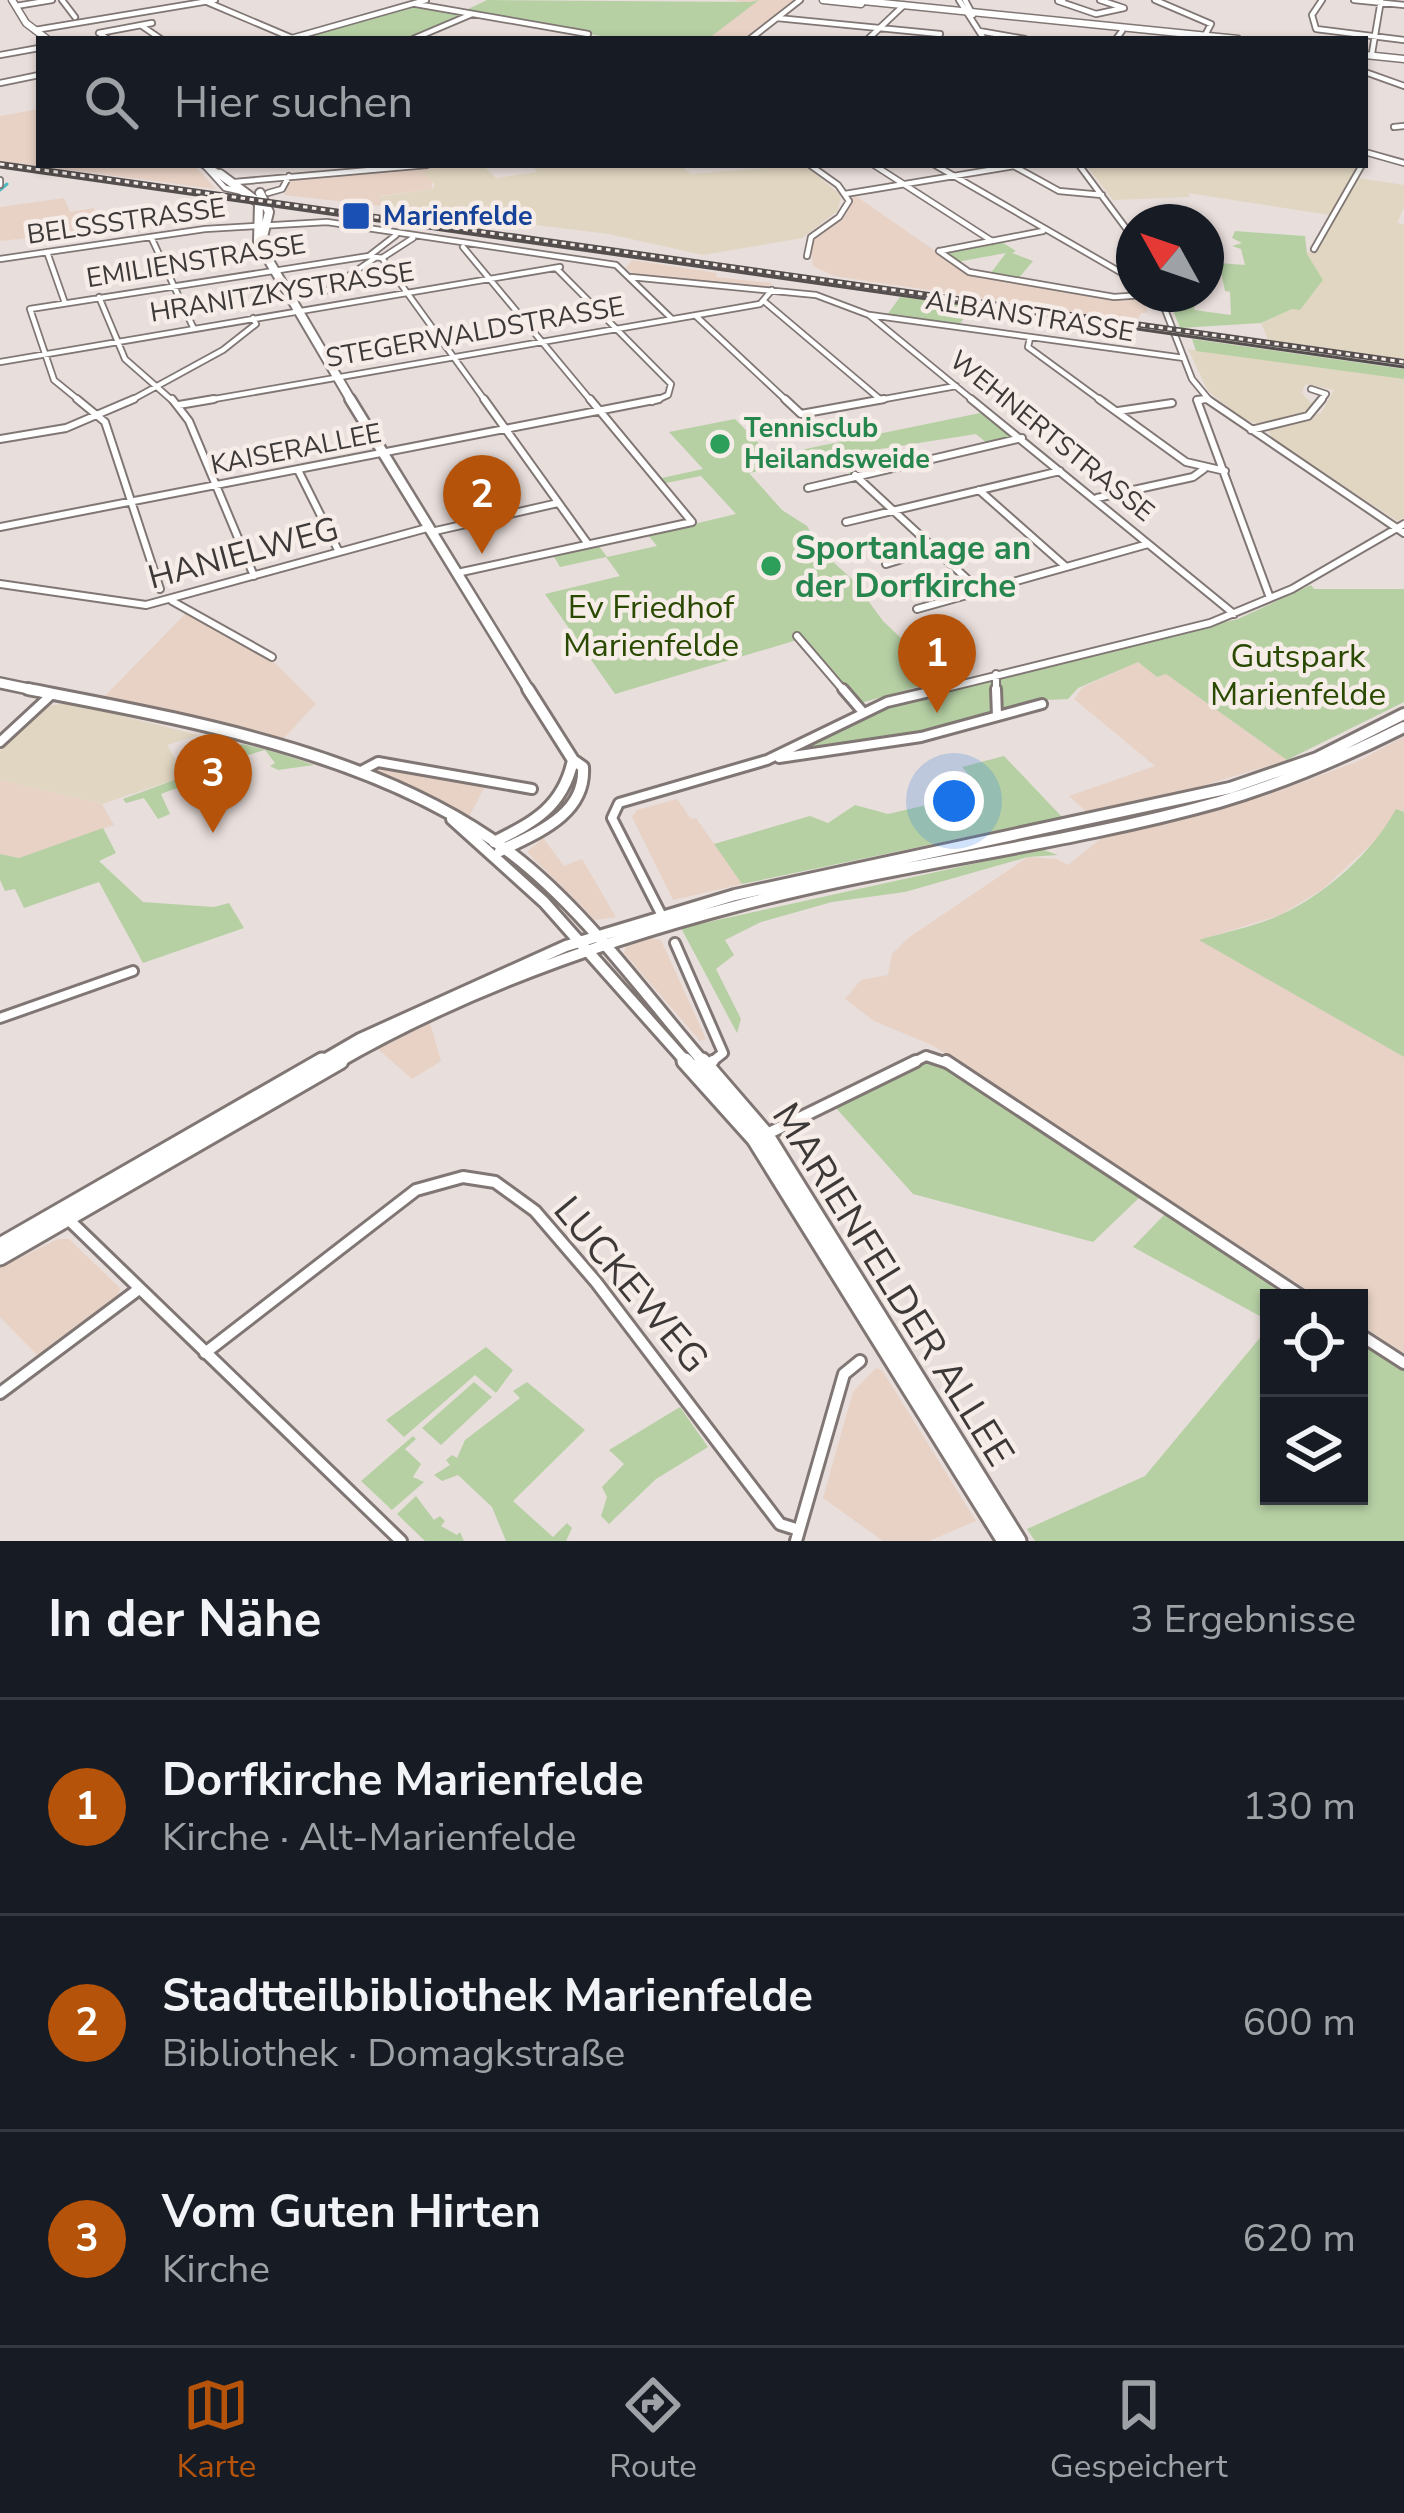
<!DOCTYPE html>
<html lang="de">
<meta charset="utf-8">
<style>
body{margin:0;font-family:"Nunito Sans",sans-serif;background:#20242c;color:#f1f3f6}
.controls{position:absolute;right:36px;bottom:36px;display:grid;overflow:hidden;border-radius:0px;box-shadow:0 3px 9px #0004}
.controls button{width:108px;height:108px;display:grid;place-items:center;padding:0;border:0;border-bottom:3px solid #363941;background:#171b24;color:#f1f3f6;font:60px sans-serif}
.compass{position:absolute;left:1116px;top:204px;width:108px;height:108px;border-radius:50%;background:#171b24;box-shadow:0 3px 9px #0004;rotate:310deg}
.you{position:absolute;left:954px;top:801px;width:42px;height:42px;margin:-30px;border:9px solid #fff;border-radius:50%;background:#1a73e8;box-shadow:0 0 0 18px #1a73e833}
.badge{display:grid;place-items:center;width:78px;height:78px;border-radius:50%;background:#b45309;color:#fff;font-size:39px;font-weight:700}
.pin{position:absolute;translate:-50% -99px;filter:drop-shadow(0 3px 6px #0008)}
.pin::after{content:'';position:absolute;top:63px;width:42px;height:36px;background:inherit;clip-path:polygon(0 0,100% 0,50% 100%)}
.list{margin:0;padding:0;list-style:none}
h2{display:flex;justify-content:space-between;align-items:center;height:156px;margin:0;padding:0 48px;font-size:51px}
h2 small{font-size:39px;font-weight:400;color:#9ea1a6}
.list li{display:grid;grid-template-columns:78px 1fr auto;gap:36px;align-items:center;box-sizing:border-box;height:216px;padding:0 48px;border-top:3px solid #363941}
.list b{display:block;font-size:45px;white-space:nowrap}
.list p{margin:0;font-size:39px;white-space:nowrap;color:#9ea1a6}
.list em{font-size:39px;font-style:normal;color:#9ea1a6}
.icon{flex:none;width:66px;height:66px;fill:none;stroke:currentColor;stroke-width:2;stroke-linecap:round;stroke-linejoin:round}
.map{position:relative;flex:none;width:1404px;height:1541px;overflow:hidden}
.search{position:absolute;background:#171b24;box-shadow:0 3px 9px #0004;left:36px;right:36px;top:36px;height:132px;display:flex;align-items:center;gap:30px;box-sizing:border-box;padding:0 42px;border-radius:0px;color:#9ea1a6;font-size:45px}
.sheet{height:804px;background:#171b24}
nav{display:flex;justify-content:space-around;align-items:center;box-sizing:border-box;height:168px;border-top:3px solid #363941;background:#171b24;font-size:33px;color:#9ea1a6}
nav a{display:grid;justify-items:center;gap:6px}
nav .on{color:#b45309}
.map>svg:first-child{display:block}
</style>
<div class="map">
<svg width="1404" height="1541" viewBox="0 0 1404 1541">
<rect width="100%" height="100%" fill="#e8dedb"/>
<path fill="#e8d2c5" d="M732,0H798L748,39L708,37L753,4Z
M39,109V165H194L216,189L0,161V116Z
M431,167L432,189L380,196L382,206L284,195L292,178Z
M853,194L964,271L1116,300L1143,299L1148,313H1141L1137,321L834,276L813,266L810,243L847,213Z
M64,198L70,212L94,208L103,230L0,241V207Z
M632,260L717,273L716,277L772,283L769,289L633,274L626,268Z
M187,612L270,658L316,704L283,739L105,696Z
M1138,662L1157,677L1166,674L1287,760L1192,789L1087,812L1069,796L1155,766L1074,699L1083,687Z
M1404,737V812L1396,810L1383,833L1323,889L1280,915L1200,940L1404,1057V1353L1359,1324V1298H1320L932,1045L874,1021L845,999L861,980L888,975L892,954L908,938L1028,857L1056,859L1068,865L1104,836L1268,795L1356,762Z
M379,765L486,784L468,819L371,769Z
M0,780L102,804L114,825L19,858L0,854Z
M677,799L691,819L696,818L742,884L673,900L632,817L637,810Z
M543,838L564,866L582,859L616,917L595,920L527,852Z
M651,938L661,940L706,1039L700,1041L624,953L626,947Z
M430,1023L441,1061L412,1079L378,1049Z
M58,1239H69L120,1288L118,1297L38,1356L0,1317V1268Z
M876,1368L882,1370L976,1521L929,1541H883L823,1498L853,1392Z"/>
<path fill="#e1d6c1" d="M455,165H483L496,178L537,172L532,165H680L691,174L804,165L841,195L838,211L802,238L703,255L609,234L382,206L379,197L432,189L435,185L424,174L431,167Z
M1086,165H1357L1330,215L1188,193L1190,197L1113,200Z
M1358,178L1404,185V207L1397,223L1404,224V359L1268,340L1261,323L1292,309L1323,280L1307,254Z
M1188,349L1404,379V518L1397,521L1271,438L1269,430L1321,413L1334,390L1305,384L1302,393L1313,405L1305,412L1260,424L1244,420L1208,391Z
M70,703L198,735L167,745L185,776L102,804L0,780V751L47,706Z"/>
<path fill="#b6d0a4" d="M487,0L750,2L759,0L708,39H618L464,11Z
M416,6L466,14L408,39H299Z
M1235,231L1305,236L1307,254L1323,280L1300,310L1292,309L1261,323L1180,328L1169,300L1195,303L1194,310L1231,315L1230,292L1225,291L1219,263L1245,265L1241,249L1232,246L1242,243L1232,238Z
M1000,241L1016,251L1012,253L1033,261L1018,279L1143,299L1116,300L986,278L979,274H990L1006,253L957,262L945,253Z
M900,297L973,306L959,325L887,315Z
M1192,339L1404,369V379L1196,351Z
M985,412L1012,438L988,444L976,434L842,455L858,472L849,474L832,456L749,473L782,510L807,526L822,552L853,580L883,621L944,679L861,703L804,638L615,694L545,594L620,576L606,557L560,567L553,555L598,545L607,557L657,546L648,535L736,514L701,476L661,484L657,479L703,469L669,432L735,419L771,456Z
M1311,585L1314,589H1404V702L1287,760L1166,674L1157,677L1138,662L1078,688L1068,699L1045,700L918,735L787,754L889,704L1238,619Z
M241,744C267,749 291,757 314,765L278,770L270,766L275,763L265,750L242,757L245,763L161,794L170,814L158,819L144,798L126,803L123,799L228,760Z
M1004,756L1062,817L742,884L714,844L810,816L828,823L855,805L888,814L961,797L978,786L962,767Z
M1396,809L1404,812V1057L1199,940C1225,932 1255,927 1280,915C1325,895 1373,852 1396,809Z
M103,828L116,853L99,861L143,902L214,907L229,903L244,928L143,963L99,882L24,908L15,889L5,891L0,880V854L19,858Z
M1041,849L1058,855L1028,857L905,892L832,902L761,922L725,940L734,955L716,969L741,1019L737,1033L681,928Z
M932,1060L1140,1197L1093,1242L913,1194L836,1108Z
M1165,1214L1289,1298H1269V1321L1133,1247Z
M1269,1327V1496H1359V1342L1404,1371V1541H1035L1027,1529L1145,1476Z
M486,1347L513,1370L496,1393L475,1375L404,1437L386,1420Z
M474,1382L492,1397L441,1445L422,1428Z
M527,1382L585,1430L513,1501L553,1537L567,1523L572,1528L566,1541H506L492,1507L458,1475L442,1481L434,1475L450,1465L446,1460L452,1455L457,1458L465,1440L520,1398L513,1391Z
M680,1407L708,1447L656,1479L609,1524L601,1516L607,1497L602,1487L624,1464L609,1450Z
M413,1436L416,1439L405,1449L421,1464L413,1477L424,1482L392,1510L361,1481Z
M416,1496L434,1520L440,1516L445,1521L441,1526L457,1535L460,1532L464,1541H425L397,1514Z"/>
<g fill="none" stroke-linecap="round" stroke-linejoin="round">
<path stroke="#4fbac2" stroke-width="3" d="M0,190L7,184"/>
<g stroke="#807774" stroke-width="8">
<path id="minor-far3" d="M62,0L75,17
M959,0L984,39
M965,0L973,15
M1063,0L1058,1L1096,14L1124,8L1100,0
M1155,0L1211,24L1203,39
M1322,0L1312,15L1316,29L1404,40
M1354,0L1404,5
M207,2L292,38
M416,4L588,34
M16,6L52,0
M777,18L940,34
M142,26L161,39
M35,30L215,0
M979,31L1025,39
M292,38L426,0
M108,39L99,33L152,23
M413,39L472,14
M750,39L800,0
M868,39L904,5
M1116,39L1122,31
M1372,53L1381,0
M0,55L39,48
M1365,72L1404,86
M0,83L39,75
M1394,127L1404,126
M1365,152L1404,163
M874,165L992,241
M935,165L1134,280
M1012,165L1059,191L1102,195
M1079,165L1134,239
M206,167L225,188L243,192
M0,180V185
M235,182L427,165
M268,193L282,189L289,176
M845,194L1014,166
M151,237L193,327
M463,247L592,402
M1314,249L1362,165
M939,251L969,272L1114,297L1158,294
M940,251L1043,231
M47,252L65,303
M369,256L396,235
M807,256L811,237L839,217L849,201L838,185L810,165
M382,258L486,402
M0,259L205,229L327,222L616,265L672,319
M557,269L671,384L668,395L652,402
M631,277L816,295L869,315L975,402
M323,293L375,258
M1159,294L1192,379L1211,402
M99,297L125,359L174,402
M765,302L881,400
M870,315L1184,358
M696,316L788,402
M1030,338L1028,347L1103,402
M0,362L560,267
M1311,389L1326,394L1320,402
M81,402L54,380L30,309L369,256L382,258L413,238
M128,402L223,350L256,324L253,318
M197,402L760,304L772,290
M868,402L956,386
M1198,402L1206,399"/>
</g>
<g stroke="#807774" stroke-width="10">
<path id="minor-far2" d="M77,399L105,422L160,589
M172,399L189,421L254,576
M484,399L588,544
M785,399L801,414L884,399
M971,399L1234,614
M1099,399L1186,462L1225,471
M1206,399L1197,400L1270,598
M1207,399L1404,533
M179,405L214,399
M1118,411L1172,403
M1251,430L1308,416L1322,399
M0,439L66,428L134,399
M298,470L339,552
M855,475L980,591
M808,488L1022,438
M979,490L1065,566
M1097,498L1193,477L1204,469
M846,522L1060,471
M0,527L659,399
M431,532L558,503
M886,564L934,549
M457,573L692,522L590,399
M0,584L146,605L427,528
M172,601L272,657
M917,609L1148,544
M797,636L845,692
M996,674V692
M930,692L1210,623L1292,589L1404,524"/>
</g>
<g stroke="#807774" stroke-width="14">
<path id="minor-far1" d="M843,689L862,711
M996,689L997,716
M0,742L52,694
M779,758L921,737L1042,704
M361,771L378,762L532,789
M661,914L612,818L619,803L767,760L887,702L942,689
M675,943L723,1053L709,1064
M0,1018L133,971
M910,1064L926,1056L950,1064"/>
</g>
<g stroke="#807774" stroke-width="16">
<path id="minor" d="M946,1061L1304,1298
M708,1065L713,1061
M767,1134L916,1061
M68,1219L401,1541
M1359,1334L1404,1363
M205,1353L416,1190L463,1177L495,1182L535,1211L596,1282L780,1524L799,1530
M0,1393L139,1289
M796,1541L844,1374L860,1361"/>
</g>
<g stroke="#807774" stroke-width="9">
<path id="major-far4" d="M12,0L26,23L47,39
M823,0L861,4
M853,0L1238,39
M1365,55L1404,59
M204,165L225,177"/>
</g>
<g stroke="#807774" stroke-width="12">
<path id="major-far3" d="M220,174L259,203L258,242L352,402
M260,193L269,212L261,245"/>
</g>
<g stroke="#807774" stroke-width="14">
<path id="major-far2" d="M350,399L530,692
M0,683L43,692"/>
</g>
<g stroke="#807774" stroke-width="16">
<path id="major-far1" d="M28,689C187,720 380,753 512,854C586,911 644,994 705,1064
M452,819L544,902L688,1064
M494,842C534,822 563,807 573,760
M500,851C536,833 586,815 583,767L573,760L528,689
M317,1064L360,1039L566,946L735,895L1230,788L1317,758L1404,714
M335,1064C459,992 602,941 740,905C898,863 1062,846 1219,802C1284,783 1344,757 1404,727"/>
</g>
<g stroke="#807774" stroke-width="21">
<path id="major" d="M685,1061L755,1139L1005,1541
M702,1061L765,1134L1018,1541
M0,1246L322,1061
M0,1257L340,1061"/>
</g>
<use href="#minor-far3" stroke="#fff" stroke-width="4.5"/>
<use href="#minor-far2" stroke="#fff" stroke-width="6"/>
<use href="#minor-far1" stroke="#fff" stroke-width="8"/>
<use href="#minor" stroke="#fff" stroke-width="10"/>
<use href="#major-far4" stroke="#fff" stroke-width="6"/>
<use href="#major-far3" stroke="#fff" stroke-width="8"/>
<use href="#major-far2" stroke="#fff" stroke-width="9"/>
<use href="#major-far1" stroke="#fff" stroke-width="10"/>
<use href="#major" stroke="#fff" stroke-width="15"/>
<path stroke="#544f4e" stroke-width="3" d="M0,167L1404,367"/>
<g stroke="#544f4e" stroke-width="6">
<path id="rail" d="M0,164L1404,362"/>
</g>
<use href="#rail" stroke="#f6ece8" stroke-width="3" stroke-dasharray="4.5" stroke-linecap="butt"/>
</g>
<rect fill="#1a4fb4" stroke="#f6ece8" stroke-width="4.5" x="341" y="201" width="30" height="30" rx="6"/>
<g fill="#2e9e5b" stroke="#f6ece8" stroke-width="4.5">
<circle cx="720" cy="444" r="12"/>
<circle cx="771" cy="566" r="12"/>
</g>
<g text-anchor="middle" stroke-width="9" stroke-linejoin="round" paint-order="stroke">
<g font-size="27" font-weight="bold" fill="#164399" stroke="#f6ece8" text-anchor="start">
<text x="383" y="225">Marienfelde</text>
</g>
<g font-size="27" fill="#3d3938" stroke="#f6ece8">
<text transform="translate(126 221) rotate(-8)" y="9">BELSSSTRASSE</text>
<text transform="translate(196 261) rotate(-9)" y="9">EMILIENSTRASSE</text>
<text transform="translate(282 292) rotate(-9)" y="9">HRANITZKYSTRASSE</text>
<text transform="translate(1030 316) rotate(9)" y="9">ALBANSTRASSE</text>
<text transform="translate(475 332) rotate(-10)" y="9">STEGERWALDSTRASSE</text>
<text transform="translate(1052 436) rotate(39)" y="9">WEHNERTSTRASSE</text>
<text transform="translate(296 449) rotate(-11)" y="9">KAISERALLEE</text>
</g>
<g font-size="27" font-weight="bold" fill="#27864d" stroke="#f6ece8" text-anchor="start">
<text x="744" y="437">Tennisclub<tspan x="744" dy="31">Heilandsweide</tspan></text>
</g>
<g font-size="33" font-weight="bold" fill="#27864d" stroke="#f6ece8" text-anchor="start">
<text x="795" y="559">Sportanlage an<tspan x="795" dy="38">der Dorfkirche</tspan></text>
</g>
<g font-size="33" fill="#3d3938" stroke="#f6ece8">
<text transform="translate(243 552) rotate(-15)" y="12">HANIELWEG</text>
</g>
<g font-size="33" fill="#2a4a02" stroke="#f6ece8">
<text x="651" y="618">Ev Friedhof<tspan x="651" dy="38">Marienfelde</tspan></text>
<text x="1298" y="667">Gutspark<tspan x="1298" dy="38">Marienfelde</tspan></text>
</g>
<g font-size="39" fill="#3d3938" stroke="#f6ece8">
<text transform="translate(632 1284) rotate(50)" y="14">LUCKEWEG</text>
<text transform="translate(894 1284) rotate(58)" y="14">MARIENFELDER ALLEE</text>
</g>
</g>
</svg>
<div class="controls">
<button><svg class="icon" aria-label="locate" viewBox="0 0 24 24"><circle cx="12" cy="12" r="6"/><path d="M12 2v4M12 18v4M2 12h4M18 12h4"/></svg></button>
<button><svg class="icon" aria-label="layers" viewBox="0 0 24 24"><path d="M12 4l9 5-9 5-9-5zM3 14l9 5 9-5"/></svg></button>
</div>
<svg class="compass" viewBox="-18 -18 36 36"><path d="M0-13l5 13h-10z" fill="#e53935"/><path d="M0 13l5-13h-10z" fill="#9ea1a6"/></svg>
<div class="you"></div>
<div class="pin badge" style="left:937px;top:713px">1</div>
<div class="pin badge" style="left:482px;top:554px">2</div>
<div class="pin badge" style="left:213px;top:833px">3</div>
<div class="search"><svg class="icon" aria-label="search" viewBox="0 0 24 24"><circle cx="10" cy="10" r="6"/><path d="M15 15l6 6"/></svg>Hier suchen</div>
</div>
<section class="sheet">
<h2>In der Nähe<small>3 Ergebnisse</small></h2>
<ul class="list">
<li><span class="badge">1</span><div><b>Dorfkirche Marienfelde</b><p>Kirche · Alt-Marienfelde</p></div><em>130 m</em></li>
<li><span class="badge">2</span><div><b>Stadtteilbibliothek Marienfelde</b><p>Bibliothek · Domagkstraße</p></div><em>600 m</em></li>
<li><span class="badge">3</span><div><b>Vom Guten Hirten</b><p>Kirche</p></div><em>620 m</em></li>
</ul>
</section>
<nav>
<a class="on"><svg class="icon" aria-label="map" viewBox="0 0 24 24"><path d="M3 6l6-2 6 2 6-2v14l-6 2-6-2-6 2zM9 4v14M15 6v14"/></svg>Karte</a>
<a><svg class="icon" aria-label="directions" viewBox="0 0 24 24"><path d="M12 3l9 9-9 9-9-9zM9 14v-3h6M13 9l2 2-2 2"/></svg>Route</a>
<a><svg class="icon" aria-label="saved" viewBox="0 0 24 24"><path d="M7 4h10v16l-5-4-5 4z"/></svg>Gespeichert</a>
</nav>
